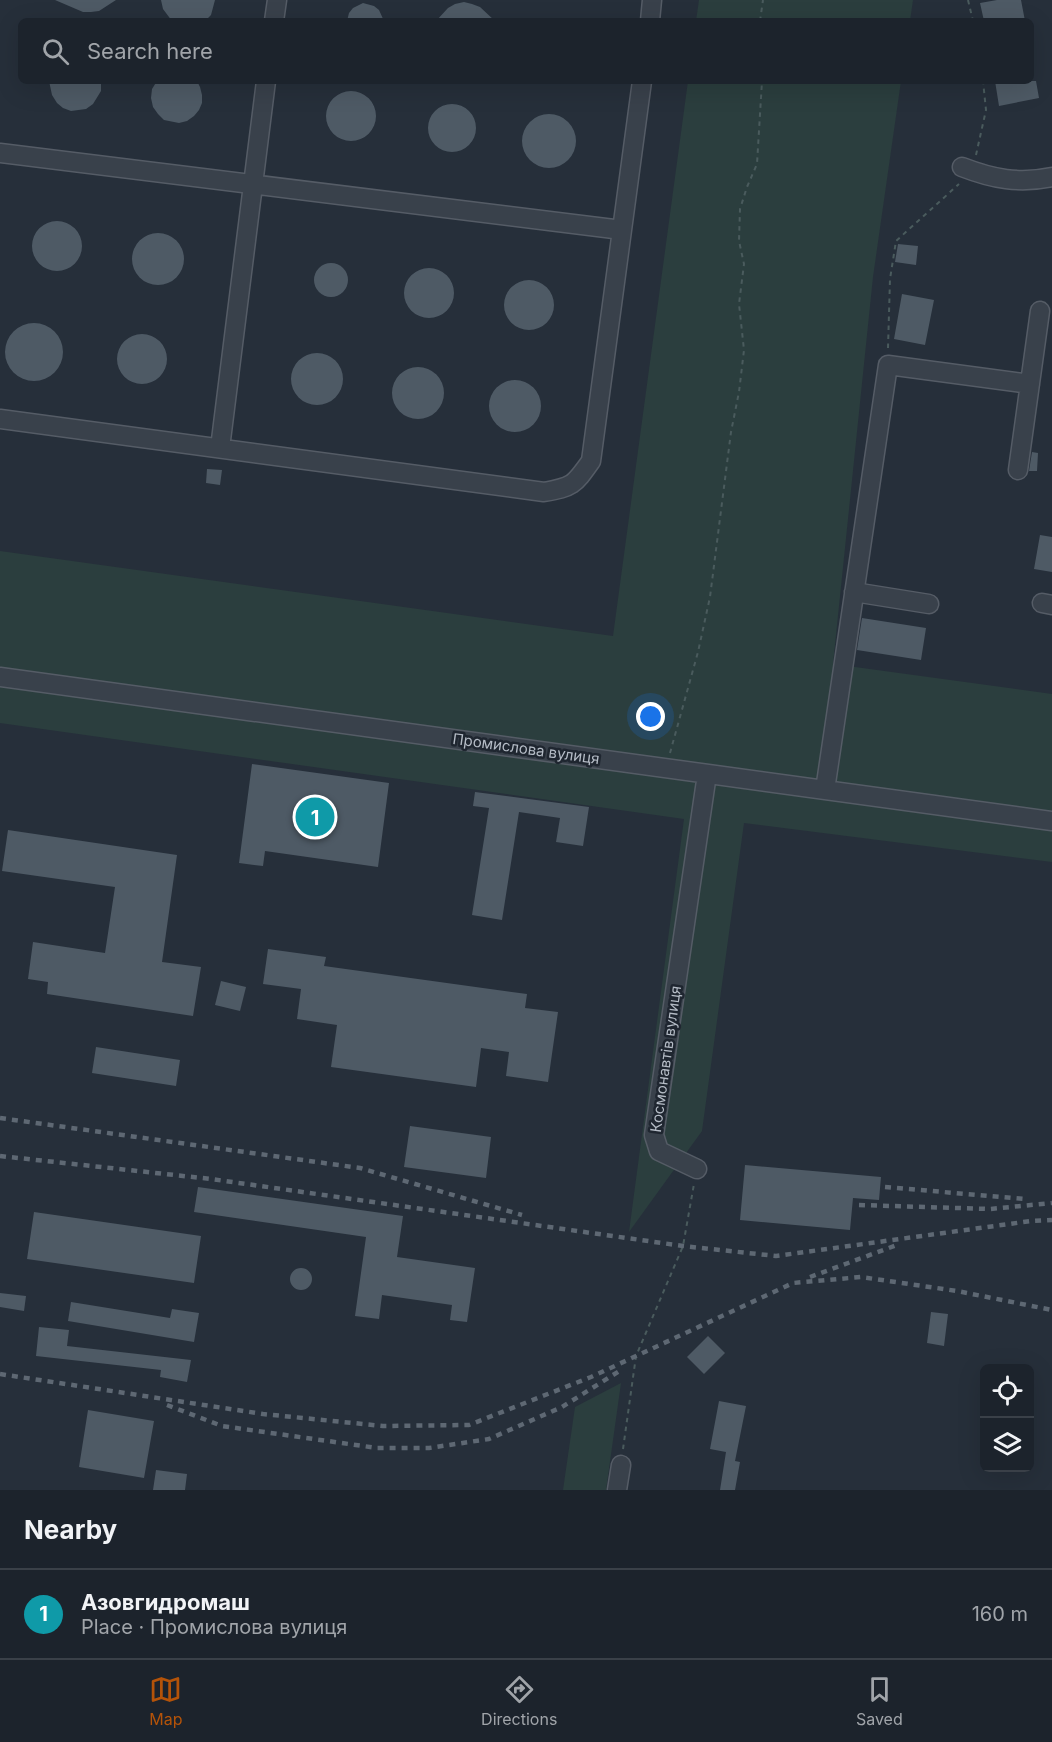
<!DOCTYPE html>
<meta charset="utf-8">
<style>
body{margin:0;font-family:Inter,sans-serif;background:#292f38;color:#f1f3f6}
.controls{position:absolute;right:18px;bottom:18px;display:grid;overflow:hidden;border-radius:9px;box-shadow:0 6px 24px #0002}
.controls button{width:54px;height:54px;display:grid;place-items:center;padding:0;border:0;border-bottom:2px solid #3a4048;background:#1c232c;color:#f1f3f6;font:30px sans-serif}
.you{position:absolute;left:651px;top:717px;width:21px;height:21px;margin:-15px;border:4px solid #fff;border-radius:50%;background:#1a73e8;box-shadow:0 0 0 9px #1a73e833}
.badge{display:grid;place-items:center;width:39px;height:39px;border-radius:50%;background:#b45309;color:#fff;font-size:20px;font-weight:700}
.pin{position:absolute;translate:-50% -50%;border:3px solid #fff;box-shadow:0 2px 6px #0006}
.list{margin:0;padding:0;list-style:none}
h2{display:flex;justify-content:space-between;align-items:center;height:78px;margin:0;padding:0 24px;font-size:26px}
h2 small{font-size:20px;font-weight:400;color:#a0a4a9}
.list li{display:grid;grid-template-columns:39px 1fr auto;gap:18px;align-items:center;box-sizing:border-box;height:90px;padding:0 24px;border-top:2px solid #3a4048}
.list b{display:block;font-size:22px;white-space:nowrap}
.list p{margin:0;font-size:20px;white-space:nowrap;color:#a0a4a9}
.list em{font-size:20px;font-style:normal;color:#a0a4a9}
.icon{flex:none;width:33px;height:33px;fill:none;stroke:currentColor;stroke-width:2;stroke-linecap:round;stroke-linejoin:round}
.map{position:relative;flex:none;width:1052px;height:1490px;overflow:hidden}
.search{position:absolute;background:#1c232c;box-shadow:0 6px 24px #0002;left:18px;right:18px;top:18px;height:66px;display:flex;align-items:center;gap:15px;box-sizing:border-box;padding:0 21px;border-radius:9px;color:#a0a4a9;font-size:22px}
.sheet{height:168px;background:#1c232c}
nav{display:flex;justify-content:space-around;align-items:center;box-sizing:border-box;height:84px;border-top:2px solid #3a4048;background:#1c232c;font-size:16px;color:#a0a4a9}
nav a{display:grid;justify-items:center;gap:3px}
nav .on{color:#b45309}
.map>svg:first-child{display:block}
</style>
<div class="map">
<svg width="1052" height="1490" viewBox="0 0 1052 1490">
<rect width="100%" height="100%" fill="#262f3a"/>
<path fill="#2b3e3e" d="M699,0H913L910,21H696Z
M688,81H901L873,277L833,664L1052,694V862L744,823L702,1131L629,1232L684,819L0,723V551L613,636Z
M621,1383L606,1490H563L575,1407Z"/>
<path fill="#4e5a65" d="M55,0H116L99,11L91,12H83Z
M161,0H215L211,15L205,21H172L163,9Z
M997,0H1021L1025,21H984L980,3Z
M464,2L472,4L480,7L495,21H436L448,8L455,4Z
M363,3L374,6L379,10L384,21H347L349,13L353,8Z
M49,81H101V91L93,104L86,109L71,111L63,108L57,103L52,95Z
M157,81H197L200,87L202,95V103L199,110L194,116L187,121L179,123L164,120L158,114L153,107L151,98L152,89Z
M995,81H1036L1039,98L999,106Z
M326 116a25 25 0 1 1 50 0a25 25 0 1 1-50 0Z
M428 128a24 24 0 1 1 48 0a24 24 0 1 1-48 0Z
M522 141a27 27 0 1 1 54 0a27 27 0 1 1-54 0Z
M32 246a25 25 0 1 1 50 0a25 25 0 1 1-50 0Z
M132 259a26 26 0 1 1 52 0a26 26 0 1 1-52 0Z
M898,244L918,246L916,265L895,262Z
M314 280a17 17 0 1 1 34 0a17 17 0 1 1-34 0Z
M404 293a25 25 0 1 1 50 0a25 25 0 1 1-50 0Z
M504 305a25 25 0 1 1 50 0a25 25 0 1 1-50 0Z
M902,294L934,300L925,345L894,339Z
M5 352a29 29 0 1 1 58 0a29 29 0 1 1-58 0Z
M117 359a25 25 0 1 1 50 0a25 25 0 1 1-50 0Z
M291 379a26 26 0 1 1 52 0a26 26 0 1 1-52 0Z
M392 393a26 26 0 1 1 52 0a26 26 0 1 1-52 0Z
M489 406a26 26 0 1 1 52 0a26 26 0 1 1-52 0Z
M1032,452L1038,453L1037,471H1029Z
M207,469L222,470L220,485L206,483Z
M1040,535L1052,537V572L1034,569Z
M862,618L926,628L921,660L857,650Z
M252,764L389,783L378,867L265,851L263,866L239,863Z
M475,792L589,807L583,846L556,842L560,818L519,812L502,920L472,915L489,808L473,806Z
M8,830L177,855L162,962L201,967L193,1016L47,994L48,982L28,979L33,942L105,953L115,887L2,871Z
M268,949L326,957L324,966L527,994L525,1008L558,1012L548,1082L506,1076L509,1052L481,1048L476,1087L331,1067L337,1025L297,1019L301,989L263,984Z
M221,981L246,987L240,1011L215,1005Z
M96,1047L180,1060L176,1086L92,1073Z
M410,1126L491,1137L486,1178L404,1167Z
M745,1165L881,1177L879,1200L853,1198L850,1230L740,1220Z
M198,1187L403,1216L397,1257L475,1268L467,1322L450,1320L452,1305L382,1295L379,1319L355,1316L366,1237L194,1212Z
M34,1212L201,1236L194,1283L27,1259Z
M290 1279a11 11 0 1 1 22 0a11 11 0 1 1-22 0Z
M0,1293L26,1296L24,1311L0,1307Z
M71,1302L170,1318L172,1309L199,1313L194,1342L68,1321Z
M931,1312L948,1314L944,1346L927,1343Z
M39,1327L69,1330L67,1346L191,1360L187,1382L160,1377L161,1370L36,1356Z
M708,1336L725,1353L704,1374L687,1357Z
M719,1401L746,1406L735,1461L740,1462L735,1490H720L726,1452L710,1449Z
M88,1410L154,1421L144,1478L79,1467Z
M156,1470L187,1474L185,1490H153Z"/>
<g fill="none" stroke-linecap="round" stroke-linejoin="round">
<g stroke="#555c66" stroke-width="21">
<path id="minor" d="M274,21L277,0
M650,21L652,0
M0,153L622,230
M962,167C993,179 1019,184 1052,177
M0,419L544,492C573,487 574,485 591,461L642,81
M220,448L266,81
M1018,470L1040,311
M854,592L929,604
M1042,603L1052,605
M0,677L1052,821
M825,790L888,365L1030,384
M697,1169L659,1151L654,1135L707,774
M617,1490L621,1465"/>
</g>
<path stroke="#4a5b5d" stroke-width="2" stroke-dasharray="4.5 4.5" stroke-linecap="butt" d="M968,0L973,21
M760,21L763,0
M976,155L986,110L983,81
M888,348L890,279L896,241L959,184
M670,753L698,652L710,597L731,432L739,392L744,350L739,304L744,264L739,241L740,209L747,187L757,164L762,81
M623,1449L636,1356L683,1246L694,1184"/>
<use href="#minor" stroke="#39414b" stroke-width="18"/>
<path stroke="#5e6873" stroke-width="4.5" stroke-dasharray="6 6" stroke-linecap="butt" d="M0,1118L360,1168L522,1215
M0,1156L211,1179L683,1246L776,1256L1031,1221L1052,1220
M885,1187L1025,1199
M859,1205L990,1209L1052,1203
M810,1277L897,1245
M0,1374L263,1414L383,1426L469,1425L591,1377L793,1283L861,1277L957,1291L1052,1310
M167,1405L222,1426L377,1448H429L489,1439L562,1407L621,1370"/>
</g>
<g text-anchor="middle" stroke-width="5" stroke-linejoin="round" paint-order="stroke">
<g font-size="15" fill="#b5bcc6" stroke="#1f2630">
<text transform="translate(526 749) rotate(8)" y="5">Промислова вулиця</text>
<text transform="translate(666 1059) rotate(-82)" y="5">Космонавтів вулиця</text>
</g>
</g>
</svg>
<div class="controls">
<button><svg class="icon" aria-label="locate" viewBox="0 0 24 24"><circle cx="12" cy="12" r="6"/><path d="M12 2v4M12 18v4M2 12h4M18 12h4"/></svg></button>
<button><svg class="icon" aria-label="layers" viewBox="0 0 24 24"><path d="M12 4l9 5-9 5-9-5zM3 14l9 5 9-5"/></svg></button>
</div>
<div class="you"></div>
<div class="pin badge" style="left:315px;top:817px;background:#0f9aa8">1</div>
<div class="search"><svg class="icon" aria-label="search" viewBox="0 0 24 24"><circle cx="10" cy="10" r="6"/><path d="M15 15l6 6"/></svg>Search here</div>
</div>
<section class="sheet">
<h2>Nearby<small></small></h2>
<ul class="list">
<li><span class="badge" style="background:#0f9aa8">1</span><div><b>Азовгидромаш</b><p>Place · Промислова вулиця</p></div><em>160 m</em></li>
</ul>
</section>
<nav>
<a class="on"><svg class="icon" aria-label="map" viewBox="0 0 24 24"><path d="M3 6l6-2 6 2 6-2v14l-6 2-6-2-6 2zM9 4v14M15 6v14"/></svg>Map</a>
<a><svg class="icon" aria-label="directions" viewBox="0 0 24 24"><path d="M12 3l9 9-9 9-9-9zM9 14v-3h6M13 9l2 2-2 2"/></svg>Directions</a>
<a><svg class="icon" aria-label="saved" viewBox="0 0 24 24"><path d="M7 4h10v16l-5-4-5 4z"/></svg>Saved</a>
</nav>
